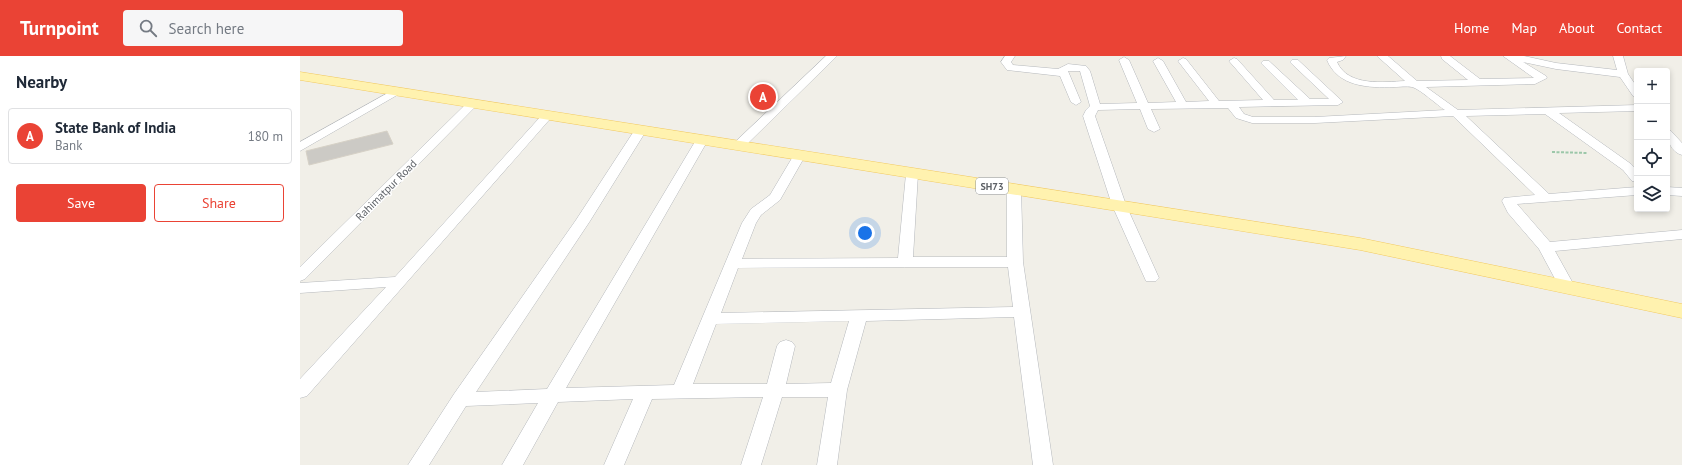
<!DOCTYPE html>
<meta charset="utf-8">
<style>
body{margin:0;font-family:"PT Sans",sans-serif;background:#f6f6f7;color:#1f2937}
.controls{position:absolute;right:12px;top:12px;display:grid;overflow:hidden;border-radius:4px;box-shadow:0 2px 6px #0003}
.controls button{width:36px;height:36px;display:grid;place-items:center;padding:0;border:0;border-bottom:1px solid #e0e1e3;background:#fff;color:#1f2937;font:20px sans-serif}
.you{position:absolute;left:565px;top:177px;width:14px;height:14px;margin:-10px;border:3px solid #fff;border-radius:50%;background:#1a73e8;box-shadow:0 0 0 6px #1a73e833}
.badge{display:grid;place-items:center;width:26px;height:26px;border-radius:50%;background:#ea4335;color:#fff;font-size:13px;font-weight:700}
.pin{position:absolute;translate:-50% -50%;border:2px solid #fff;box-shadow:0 1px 4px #0006}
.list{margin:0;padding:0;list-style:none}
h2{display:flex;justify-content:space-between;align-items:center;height:52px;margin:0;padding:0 16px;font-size:17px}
h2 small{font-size:13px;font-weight:400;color:#747a83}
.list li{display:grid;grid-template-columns:26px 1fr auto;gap:12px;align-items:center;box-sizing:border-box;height:56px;margin:0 8px 8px;padding:0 8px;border:1px solid #e0e1e3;border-radius:4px}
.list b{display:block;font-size:15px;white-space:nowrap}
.list p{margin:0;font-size:13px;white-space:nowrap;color:#747a83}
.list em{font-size:13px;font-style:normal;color:#747a83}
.actions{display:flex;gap:8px;padding:12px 16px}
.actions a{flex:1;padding:9px 0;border:1px solid #ea4335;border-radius:4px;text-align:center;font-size:14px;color:#ea4335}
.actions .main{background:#ea4335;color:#fff}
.icon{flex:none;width:22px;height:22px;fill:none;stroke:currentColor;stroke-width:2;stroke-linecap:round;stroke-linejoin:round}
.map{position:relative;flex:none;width:1382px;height:409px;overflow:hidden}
header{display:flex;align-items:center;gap:24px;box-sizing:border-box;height:56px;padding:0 20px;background:#ea4335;color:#fff}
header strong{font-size:19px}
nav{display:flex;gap:22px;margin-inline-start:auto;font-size:14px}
.search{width:280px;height:36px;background:#f6f6f7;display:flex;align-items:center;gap:10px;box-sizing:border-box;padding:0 14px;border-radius:4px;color:#747a83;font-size:15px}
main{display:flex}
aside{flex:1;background:#fff}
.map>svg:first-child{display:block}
</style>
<header>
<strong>Turnpoint</strong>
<div class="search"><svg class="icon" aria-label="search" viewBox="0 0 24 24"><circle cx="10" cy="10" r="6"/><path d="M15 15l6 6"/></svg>Search here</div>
<nav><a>Home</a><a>Map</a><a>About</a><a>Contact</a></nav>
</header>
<main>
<aside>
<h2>Nearby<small></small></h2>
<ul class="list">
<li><span class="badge">A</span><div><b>State Bank of India</b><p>Bank</p></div><em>180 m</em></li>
</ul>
<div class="actions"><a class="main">Save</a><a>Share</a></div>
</aside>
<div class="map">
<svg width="1382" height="409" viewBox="0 0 1382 409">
<rect width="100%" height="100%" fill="#f1efe8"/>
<path fill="#cccac5" stroke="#d6d1c6" d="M87,75L93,88L9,109L6,95Z"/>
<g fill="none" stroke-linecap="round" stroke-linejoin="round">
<g stroke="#b5b8bc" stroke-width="1">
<path id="minor" d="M526,0H537L442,93H434L432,90L434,87Z
M705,0H715L711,6L713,9L758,13L768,8L786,10L790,15L800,48L837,47L819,4L824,1L829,4L848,47L876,46L853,5L858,2L863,5L886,46L909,45L878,5L883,2L886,3L919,45L963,44L929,5L934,2L937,3L974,44H998L961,7L963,5H969L1010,43H1029L992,8L990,6L992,4H998L1043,46L1038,49L939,51L944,58L953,61H1015L1145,54C1137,49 1120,33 1112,31C1107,30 1099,31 1094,31C1069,32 1038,31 1027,4L1029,2L1046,0L1043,4L1037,6C1048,31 1084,26 1105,25L1077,0H1088L1117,25L1168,24L1142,3L1141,0H1150L1180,23L1234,22L1203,0H1224L1256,7L1317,14L1313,0H1323L1328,18L1337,31V41L1333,40L1320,21L1256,13L1223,6L1246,20L1247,22L1235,28L1126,31L1158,54L1337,49V55L1259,57L1331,108L1337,114V126L1332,125L1323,114L1245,58L1166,60L1249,138L1337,131V139L1217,148L1250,186L1382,174V183L1255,195L1275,231L1273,234L1267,236L1261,234L1239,193L1208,157L1202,145L1204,142L1235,139L1153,60L1015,67H952L936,62L928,52L851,53L860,73L854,76L848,73L840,53L798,54L795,60L826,149L859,222L856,225H846L812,149L783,60L786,54L790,50L780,15H768L781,46L776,49L771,46L760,20L707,14L701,6Z
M95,33L99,34L100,36L99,38L0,95V86Z
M172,45L177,48L176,50L5,223L0,225V211L168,46Z
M246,58L250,59L252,61L250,63L7,340L0,342V323L86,231L0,237V227L95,221L242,59Z
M340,72L346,75L290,165L176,336L247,333L396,84L402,80L408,84L266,332L374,329L442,167L451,153L470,139L495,97H503L505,100L480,144L461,159L456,167L442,203L598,202L606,118L612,114L618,118L613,201H707V133L714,129L721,133L723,206L753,409H733L714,261L566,265L547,334L537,409H517L528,341H482L461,409H441L463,341L352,343L324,409H304L333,343L258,346L223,409H202L238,347L166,350L129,409H108L154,338L276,164L334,75ZM605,211H708L713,251L421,257L438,212ZM549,265L531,327L486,328L495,290L492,286L486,284L480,286L477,290L467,328H393L416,268Z
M1367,74L1371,75L1382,87V99C1371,96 1367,84 1367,74Z
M1367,131L1382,132V140L1367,139Z"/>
</g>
<g stroke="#f2c960" stroke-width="1">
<path id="major" d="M0,16L1060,182L1382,248V262L1060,194L0,24Z"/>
</g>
<path stroke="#9cc7a9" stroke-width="2" stroke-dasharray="3 1.5" stroke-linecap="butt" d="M1252,96L1287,97"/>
<use href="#minor" fill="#fff" fill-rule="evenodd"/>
<use href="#major" fill="#fff2af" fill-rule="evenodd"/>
</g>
<g text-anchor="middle" stroke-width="3" stroke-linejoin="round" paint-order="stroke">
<rect fill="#fff" stroke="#8f9295" stroke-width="1" x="676" y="122" width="32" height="16" rx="3"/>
<g font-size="10" font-weight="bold" fill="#5f6368">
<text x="692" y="134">SH73</text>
</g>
<g font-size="11" fill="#5f6368" stroke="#fff">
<text transform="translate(86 134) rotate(-45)" y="4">Rahimatpur Road</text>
</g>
</g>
</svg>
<div class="controls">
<button>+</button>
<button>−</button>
<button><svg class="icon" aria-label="locate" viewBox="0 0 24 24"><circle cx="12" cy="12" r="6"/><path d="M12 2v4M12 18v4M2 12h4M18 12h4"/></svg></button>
<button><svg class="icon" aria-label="layers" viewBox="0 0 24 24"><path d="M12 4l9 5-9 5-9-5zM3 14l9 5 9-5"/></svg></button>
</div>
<div class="you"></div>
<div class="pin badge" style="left:463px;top:41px">A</div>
</div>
</main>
